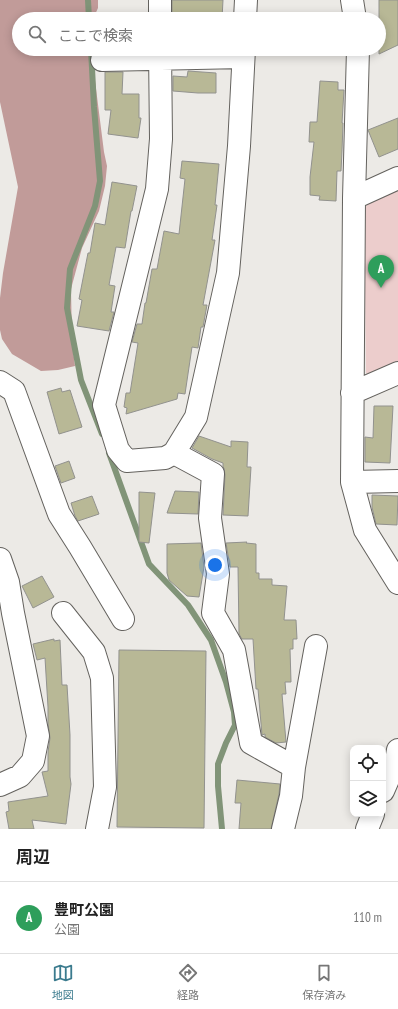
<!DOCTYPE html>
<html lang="ja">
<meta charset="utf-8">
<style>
body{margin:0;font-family:"PT Sans Narrow","Noto Sans JP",sans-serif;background:#f6f6f6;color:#222}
.controls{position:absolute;right:12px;bottom:12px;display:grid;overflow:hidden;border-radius:8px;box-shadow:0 2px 10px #0003}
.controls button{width:36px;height:36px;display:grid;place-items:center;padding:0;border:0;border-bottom:1px solid #e0e0e0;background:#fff;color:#222;font:20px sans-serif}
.you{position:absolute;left:215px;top:565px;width:14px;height:14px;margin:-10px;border:3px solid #fff;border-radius:50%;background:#1a73e8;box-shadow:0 0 0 6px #1a73e833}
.badge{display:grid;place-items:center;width:26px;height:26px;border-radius:50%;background:#3b7b8e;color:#fff;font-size:13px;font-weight:700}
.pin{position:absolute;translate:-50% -33px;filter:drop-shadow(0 1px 2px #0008)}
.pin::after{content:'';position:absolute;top:21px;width:14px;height:12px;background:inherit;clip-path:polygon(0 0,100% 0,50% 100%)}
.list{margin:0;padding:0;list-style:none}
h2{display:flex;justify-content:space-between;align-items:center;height:52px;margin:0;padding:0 16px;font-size:17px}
h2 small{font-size:13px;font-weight:400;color:#767676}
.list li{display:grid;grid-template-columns:26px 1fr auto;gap:12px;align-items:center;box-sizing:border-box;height:72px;padding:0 16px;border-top:1px solid #e0e0e0}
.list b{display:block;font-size:15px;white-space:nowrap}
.list p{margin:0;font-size:13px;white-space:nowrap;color:#767676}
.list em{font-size:13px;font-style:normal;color:#767676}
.icon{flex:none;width:22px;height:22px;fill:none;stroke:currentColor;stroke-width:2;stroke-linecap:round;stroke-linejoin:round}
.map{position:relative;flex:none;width:398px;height:829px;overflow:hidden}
.search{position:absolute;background:#fff;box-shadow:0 2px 10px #0003;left:12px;right:12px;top:12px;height:44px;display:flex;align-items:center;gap:10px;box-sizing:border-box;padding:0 14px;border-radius:22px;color:#767676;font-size:15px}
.sheet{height:124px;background:#fff}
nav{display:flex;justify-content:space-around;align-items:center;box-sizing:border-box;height:56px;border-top:1px solid #e0e0e0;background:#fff;font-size:11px;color:#767676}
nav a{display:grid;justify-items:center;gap:2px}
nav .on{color:#3b7b8e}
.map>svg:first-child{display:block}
</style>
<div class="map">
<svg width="398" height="829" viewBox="0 0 398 829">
<rect width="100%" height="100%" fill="#eceae6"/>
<path fill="#eccdcc" d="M398,188V366L374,377L366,373L364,210L370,200Z"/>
<path fill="#c19b99" d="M0,0H98V8L93,19H19V49H91L104,152L107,166L105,186L99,211L82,248L71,289L72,341L75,366L58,370L41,371L12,354L2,339L0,330V298L3,273L18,187L0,102Z"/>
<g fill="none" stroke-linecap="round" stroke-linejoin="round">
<path stroke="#819478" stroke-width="6" d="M88,0L89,19
M91,49L94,107L100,181L95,206L70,269L67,308L81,380L102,434
M109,453L149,564L188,605L211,640L226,682L234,712L235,725L226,743L218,764V786L222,829"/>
</g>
<path fill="#b8b896" stroke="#92928e" d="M172,0H223L222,19H172Z
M379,0H398V45L379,54Z
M188,71L216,73V93H198L173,91V76L187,77Z
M105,72H123L122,94H139V118H141L138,138L108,134L111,110H105Z
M320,81L338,82V90H344L342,123H343L342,151L341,171H337L336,201L319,200L320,196L310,195V177L314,142H309L310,122H317Z
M398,118V149L379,157L368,130Z
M182,161L219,164L215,205H217L212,240H215L203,305H207L203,327H201L198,348L192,347L185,394L178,393L177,399L126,414L127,408L124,407L126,393H130L138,343L132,342L137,324H142L145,303H146L152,269H157L164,231L179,234L185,179L180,178Z
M112,182L137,186L132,211H131L125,248L116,247L109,285L115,286L111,312H114L109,331L77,326L82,300L79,299L88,253H90L95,223L105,225Z
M61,388L62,392L70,390L82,427L59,434L47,392Z
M374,406H393L390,463L365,462V437L373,438Z
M199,436L231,447V441L248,442L247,467H251L248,516L223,515L225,475L224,468L223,467V463L212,459L192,448Z
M69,461L75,478L61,483L55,466Z
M175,491L199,492L198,514L167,513Z
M139,492L155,493L149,543L139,542Z
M372,495L398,496L397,525L376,524L372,507Z
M92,496L99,514L78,521L75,516L71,503Z
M247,542L246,543L256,544V573H259V579H272V585L287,586L284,620H296L297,639H293V649H290L291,682H285L286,694H282L286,742L276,743L265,737V734L262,735L258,689H256L253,639H242L239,634L238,567H230L226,543Z
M201,543L204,567L199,597L187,596L169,580L167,573V544Z
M42,576L54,597L33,608L22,586Z
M54,639V641L60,640L62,685H67L70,735V777L71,784L66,824L32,820L34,829H9L6,812L9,811L8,802L48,796L42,772L48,771V752L50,738L48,723V707L45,658L37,660L33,644Z
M119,650L206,651L204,828L117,827Z
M237,780L280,784L279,794L271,829H239L241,803H235Z"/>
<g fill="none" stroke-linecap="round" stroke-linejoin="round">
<g stroke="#64625e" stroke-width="24">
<path id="street" d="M160,0V19
M352,0L355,19
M245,19L246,0
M160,49L161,139L157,189L104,405L118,450L127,461L165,458L174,453L196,417L228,273L239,146L244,49
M358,49L354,198L352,482L365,530L398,583
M102,60L243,57
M354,198L398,178
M0,382L14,391L59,514L80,547L123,619
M352,393L398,373
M174,453L213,474L210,518L218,574L213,613L234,650L251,743L294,767
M352,482L398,481
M0,559L8,582L13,613L38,736L33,761L20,776L0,785
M63,613L94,652L102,678L105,787L97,829
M383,791L396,761L398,750
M283,829L291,796L294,767L316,646
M367,829L373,814"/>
</g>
<use href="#street" stroke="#fff" stroke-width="22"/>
</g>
</svg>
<div class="controls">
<button><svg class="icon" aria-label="locate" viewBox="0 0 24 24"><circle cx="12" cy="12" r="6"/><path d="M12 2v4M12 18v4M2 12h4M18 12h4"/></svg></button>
<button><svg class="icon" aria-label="layers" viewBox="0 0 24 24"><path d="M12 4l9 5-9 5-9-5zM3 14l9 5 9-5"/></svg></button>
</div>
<div class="you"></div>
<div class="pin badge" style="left:381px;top:288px;background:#2e9e5b">A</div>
<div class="search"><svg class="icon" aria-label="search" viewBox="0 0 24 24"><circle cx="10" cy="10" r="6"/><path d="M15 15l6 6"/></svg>ここで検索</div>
</div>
<section class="sheet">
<h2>周辺<small></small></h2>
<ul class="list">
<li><span class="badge" style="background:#2e9e5b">A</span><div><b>豊町公園</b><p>公園</p></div><em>110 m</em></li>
</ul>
</section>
<nav>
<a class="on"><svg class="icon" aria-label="map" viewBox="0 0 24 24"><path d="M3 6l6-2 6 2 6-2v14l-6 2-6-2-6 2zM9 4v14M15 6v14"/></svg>地図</a>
<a><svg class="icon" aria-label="directions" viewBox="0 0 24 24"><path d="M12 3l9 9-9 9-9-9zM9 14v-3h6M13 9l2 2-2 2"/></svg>経路</a>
<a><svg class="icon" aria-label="saved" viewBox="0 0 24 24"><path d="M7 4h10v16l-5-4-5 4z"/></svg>保存済み</a>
</nav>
